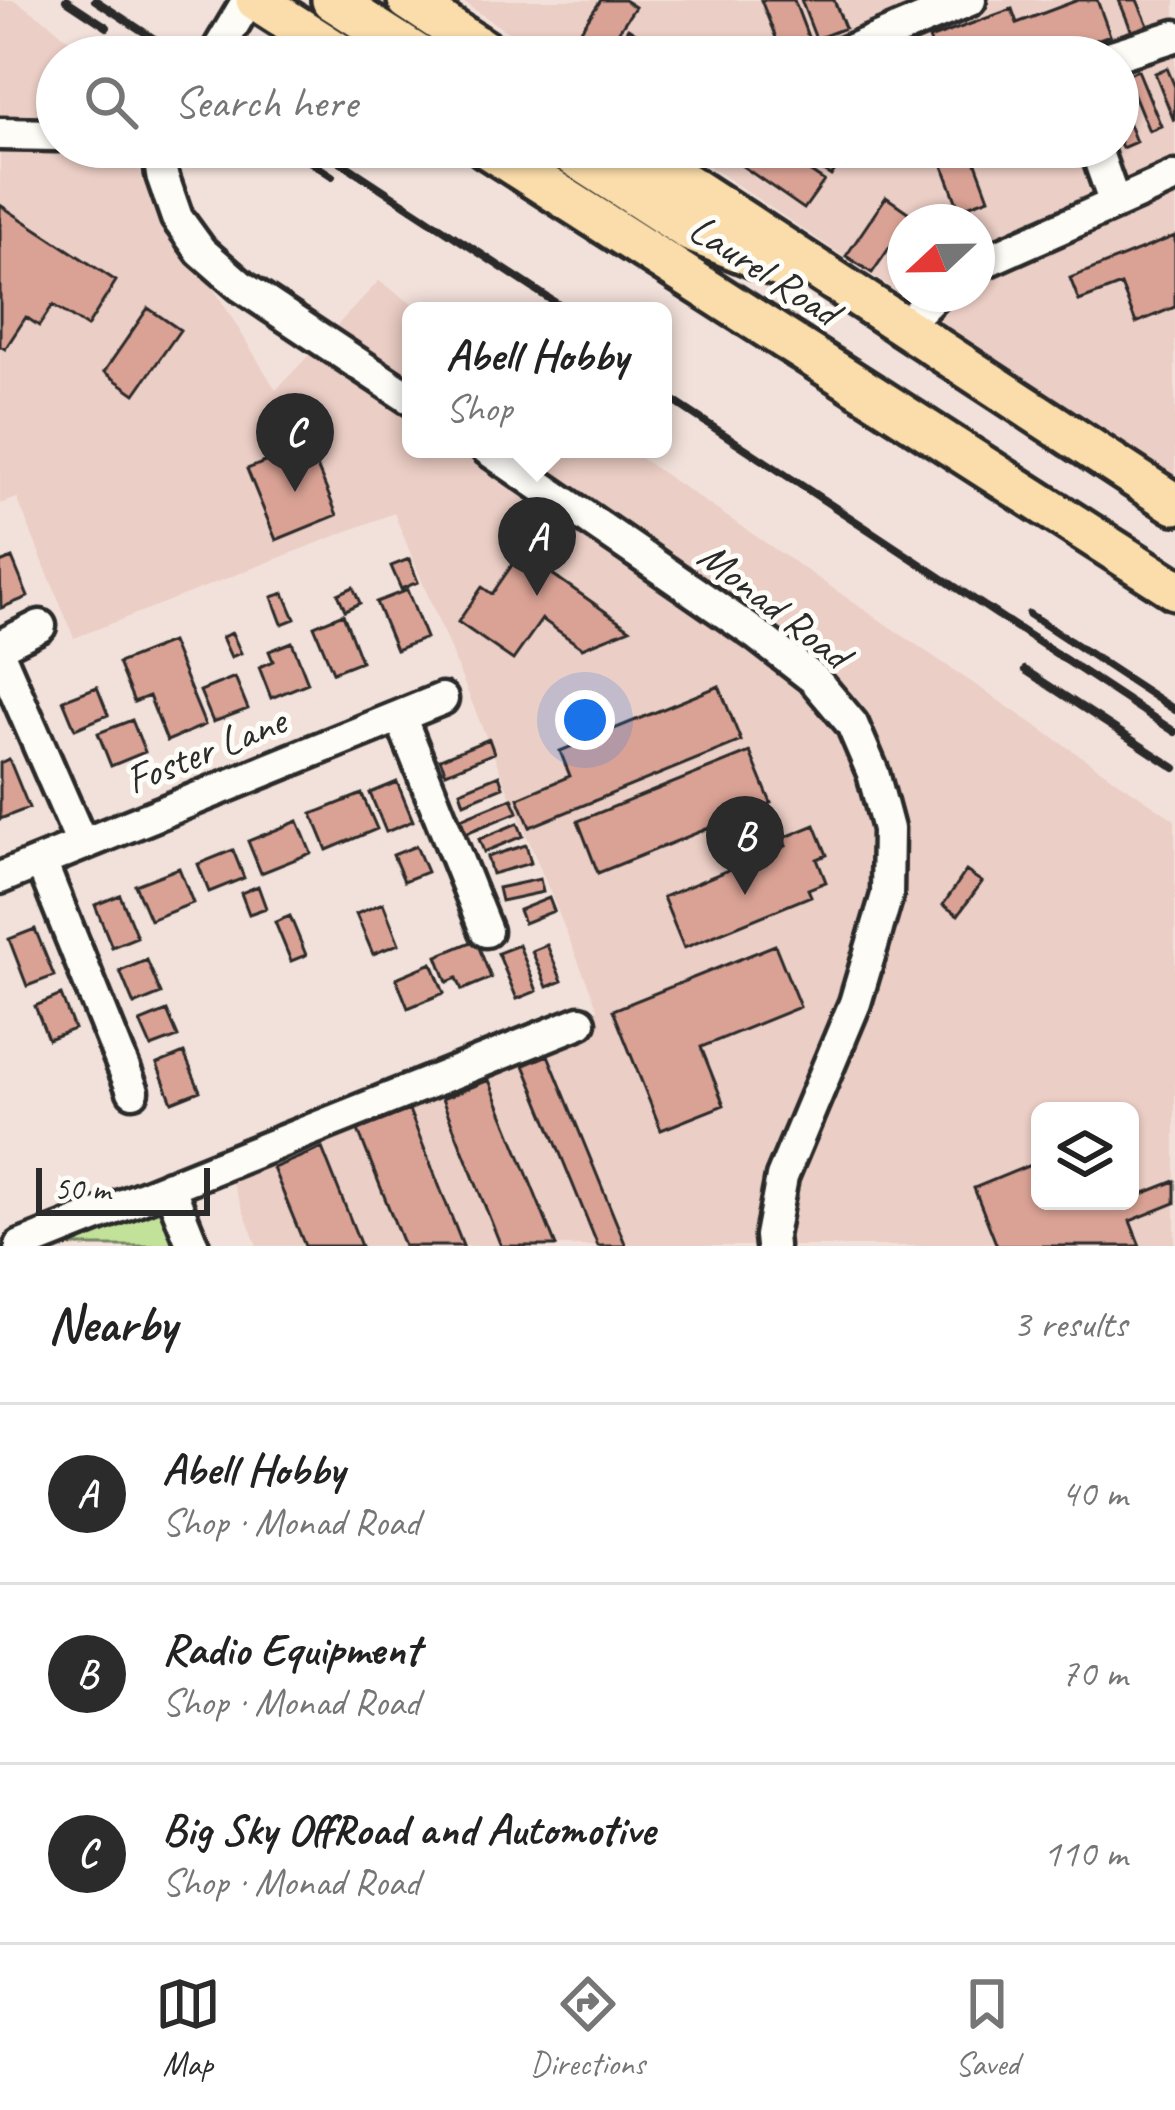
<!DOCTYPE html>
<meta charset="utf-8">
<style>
body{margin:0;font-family:Caveat,sans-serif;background:#f2f2f2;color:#222}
.controls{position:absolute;right:36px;bottom:36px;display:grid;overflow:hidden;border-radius:18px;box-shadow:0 3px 9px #0004}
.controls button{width:108px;height:108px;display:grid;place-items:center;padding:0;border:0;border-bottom:3px solid #e0e0e0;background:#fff;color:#222;font:60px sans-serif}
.compass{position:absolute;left:887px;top:204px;width:108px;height:108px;border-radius:50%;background:#fff;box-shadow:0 3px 9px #0004;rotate:248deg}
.scale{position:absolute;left:36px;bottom:30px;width:174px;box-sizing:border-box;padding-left:12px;border:6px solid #2b2b2b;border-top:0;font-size:33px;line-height:42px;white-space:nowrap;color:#2b2b2b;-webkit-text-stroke:9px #fdfcf7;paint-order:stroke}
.you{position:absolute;left:585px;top:720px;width:42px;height:42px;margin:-30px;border:9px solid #fff;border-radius:50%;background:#1a73e8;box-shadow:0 0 0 18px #1a73e833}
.badge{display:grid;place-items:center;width:78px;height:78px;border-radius:50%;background:#2b2b2b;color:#fff;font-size:39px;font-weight:700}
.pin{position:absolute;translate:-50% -99px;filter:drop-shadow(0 3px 6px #0008)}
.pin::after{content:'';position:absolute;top:63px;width:42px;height:36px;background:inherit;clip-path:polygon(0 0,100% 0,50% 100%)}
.popup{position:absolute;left:402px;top:302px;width:270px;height:156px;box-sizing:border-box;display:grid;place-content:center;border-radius:18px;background:#fff;filter:drop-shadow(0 3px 9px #0005);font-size:39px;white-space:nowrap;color:#767676}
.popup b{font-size:45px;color:#222}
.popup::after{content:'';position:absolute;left:50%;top:100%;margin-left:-24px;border:24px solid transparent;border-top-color:#fff}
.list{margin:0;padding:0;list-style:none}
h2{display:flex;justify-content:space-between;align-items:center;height:156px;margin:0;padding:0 48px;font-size:51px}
h2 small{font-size:39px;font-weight:400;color:#767676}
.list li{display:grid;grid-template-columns:78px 1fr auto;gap:36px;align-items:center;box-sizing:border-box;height:180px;padding:0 48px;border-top:3px solid #e0e0e0}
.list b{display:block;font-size:45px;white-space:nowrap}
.list p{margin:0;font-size:39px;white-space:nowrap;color:#767676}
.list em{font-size:39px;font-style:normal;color:#767676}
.icon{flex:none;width:66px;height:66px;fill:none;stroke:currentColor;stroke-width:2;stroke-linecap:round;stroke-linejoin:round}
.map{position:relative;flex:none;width:1175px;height:1246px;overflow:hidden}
.search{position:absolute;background:#fff;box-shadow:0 3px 9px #0004;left:36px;right:36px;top:36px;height:132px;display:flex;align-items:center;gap:30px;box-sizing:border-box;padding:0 42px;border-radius:66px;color:#767676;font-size:45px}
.sheet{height:696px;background:#fff}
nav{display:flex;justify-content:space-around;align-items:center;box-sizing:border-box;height:168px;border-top:3px solid #e0e0e0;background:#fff;font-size:33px;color:#767676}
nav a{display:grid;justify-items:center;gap:6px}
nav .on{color:#2b2b2b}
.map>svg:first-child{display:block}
</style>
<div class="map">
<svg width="1175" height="1246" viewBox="0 0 1175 1246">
<rect width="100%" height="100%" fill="#f2e1da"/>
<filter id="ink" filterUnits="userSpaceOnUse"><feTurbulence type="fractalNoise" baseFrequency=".00833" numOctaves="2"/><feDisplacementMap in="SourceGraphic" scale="24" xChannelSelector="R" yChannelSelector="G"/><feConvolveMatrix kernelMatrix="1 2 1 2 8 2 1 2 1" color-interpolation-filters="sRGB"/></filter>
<g filter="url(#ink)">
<path fill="#ebcec5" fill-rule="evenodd" d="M0,0H14L48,22L89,57H57V147H132L156,218L216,292L276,390L379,281L423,311H411V449H627L1175,820V1246H257L225,1164L598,1009L394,513L74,638L17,498L0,504ZM1040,1111H1130V1201H1040Z
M460,0H1175V478L680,147H1118V57H545ZM905,222H977V294H905Z"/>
<path fill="#c2e29a" stroke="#768662" stroke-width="3" d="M168,1205L185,1246H66Z"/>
<path fill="#daa295" stroke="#2b2b2b" stroke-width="3" d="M601,0H624L635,7L601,57H593L572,43Z
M761,0H794L810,42L782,53Z
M801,0H834L845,28L816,39Z
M1078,0H1097L1110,35L1063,52L1060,43L1027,55L1028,57H936L929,39L1012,9L1017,23Z
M1119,0H1137L1150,30L1134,37Z
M628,28L672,57H610Z
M1167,68L1175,87L1174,121L1155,73Z
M1138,70L1161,126L1149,131L1126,75Z
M1118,97L1136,142L1122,148L1118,137Z
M745,147H774L824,181L804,209L735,161Z
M787,147H849L850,148L831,176Z
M936,147H970L989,198L959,209Z
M886,197L912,215L872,273L846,256Z
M0,205L116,281L87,327L53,305L39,326L26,317L5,349L0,346Z
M1175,236V307L1136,323L1121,285L1079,301L1070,278Z
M148,308L180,330L135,394L104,372Z
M308,445L337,515L276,540L247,469Z
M521,552L630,629L582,648L542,619L513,660L458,622L482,587L492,594Z
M12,558L28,597L1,608L0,563Z
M409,559L418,582L401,589L391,566Z
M353,587L360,603L345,610L338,594Z
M407,590L426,638L396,650L376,602Z
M284,593L295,619L282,624L272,597Z
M343,614L361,661L333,672L314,626Z
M232,633L241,653L231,657L222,637Z
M171,642L205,725L167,741L149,696L134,702L118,663Z
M292,642L308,683L271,698L259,667L273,661L269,651Z
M235,677L248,709L213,722L200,691Z
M719,686L741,741L530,827L518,798L570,776L560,751Z
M97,687L108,715L75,729L63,700Z
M132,720L145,752L111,766L98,733Z
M489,739L494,753L446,773L440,759Z
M750,752L771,803L598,873L578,821Z
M9,759L29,808L0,819V763Z
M499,775L503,787L464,803L460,791Z
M397,782L413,821L386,832L370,793Z
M362,794L377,829L327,850L312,814Z
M512,798L518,812L466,833L460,819Z
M298,821L311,853L261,873L248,841Z
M518,823L523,836L484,852L479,839Z
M815,825L827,855L817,859L826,882L808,889L811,896L684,948L663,897L786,846L783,838Z
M526,845L531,863L492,874L487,857Z
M416,846L427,872L404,881L393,855Z
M233,850L244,878L209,892L198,864Z
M179,868L193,903L150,920L135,885Z
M966,871L982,882L958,915L943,905Z
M540,879L543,892L501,901L498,888Z
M258,886L266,908L249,914L241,893Z
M120,895L137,937L112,947L95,905Z
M549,898L554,911L524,923L519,910Z
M383,903L399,944L373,954L356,914Z
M290,916L306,955L291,961L275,922Z
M35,929L54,976L27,986L9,939Z
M476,940L491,978L462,990L457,978L447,982L437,956Z
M519,945L537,991L517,999L498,953Z
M547,945L562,981L547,987L532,951Z
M775,945L800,1007L701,1047L724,1105L661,1130L613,1010Z
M147,960L161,994L134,1005L120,971Z
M432,963L444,993L408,1008L396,978Z
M61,995L74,1029L48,1039L35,1006Z
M167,1011L178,1037L151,1047L140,1022Z
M184,1053L200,1091L172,1102L157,1064Z
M548,1055L626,1246H598L524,1065Z
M489,1080L556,1246H501L442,1099Z
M409,1110L463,1246H404L358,1130Z
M322,1148L361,1246H305L273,1168Z
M1040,1161V1201L1122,1202L1175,1181V1203L1130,1221L1140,1246H997L974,1188Z"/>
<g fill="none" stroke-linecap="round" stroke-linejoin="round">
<g stroke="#2b2b2b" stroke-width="39">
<path id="minor" d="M214,57L248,0
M834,57L970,0
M1109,57L1175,36
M0,134L57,135
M158,147L162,175L177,218L201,251L241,286L411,399
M1095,147L1114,201
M977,265L1175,177
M904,326L936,294
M487,449L757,635L814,679L852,724L873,773L888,829L887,895L855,1003L782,1177L771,1236L772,1246
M0,646L40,626
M0,656L82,844
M400,716L486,931
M41,862L133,1091
M0,878L442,699
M169,1186L193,1246
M21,1246L580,1022"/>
</g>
<g stroke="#2b2b2b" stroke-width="48">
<path id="major" d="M256,0L345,57
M332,0L421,57
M408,0L494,57
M485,147L1175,589
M560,147L691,232L789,271
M630,147L1175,504"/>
</g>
<use href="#minor" stroke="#fdfcf7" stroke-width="30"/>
<use href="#major" stroke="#fbddab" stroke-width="39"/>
<path stroke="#2b2b2b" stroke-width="8" d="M66,0L107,27
M95,0L182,57
M288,147L332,176
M318,147L568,311
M663,394L1175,732
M1029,614L1175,710
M1025,670L1175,768"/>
</g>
</g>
<g text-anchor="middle" stroke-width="10" stroke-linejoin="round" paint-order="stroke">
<g font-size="42" fill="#2b2b2b" stroke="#fdfcf7">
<text transform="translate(765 269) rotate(33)" y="15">Laurel Road</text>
<text transform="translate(775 604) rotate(38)" y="15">Monad Road</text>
<text transform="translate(205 749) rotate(-22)" y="15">Foster Lane</text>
</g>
</g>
</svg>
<div class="controls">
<button><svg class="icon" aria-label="layers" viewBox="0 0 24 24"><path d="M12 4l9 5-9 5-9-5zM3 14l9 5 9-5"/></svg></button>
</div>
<svg class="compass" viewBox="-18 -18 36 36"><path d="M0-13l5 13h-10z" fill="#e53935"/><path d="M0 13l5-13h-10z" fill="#767676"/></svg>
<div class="scale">50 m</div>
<div class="you"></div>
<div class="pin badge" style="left:537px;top:596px">A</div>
<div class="popup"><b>Abell Hobby</b>Shop</div>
<div class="pin badge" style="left:745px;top:895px">B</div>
<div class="pin badge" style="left:295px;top:492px">C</div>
<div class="search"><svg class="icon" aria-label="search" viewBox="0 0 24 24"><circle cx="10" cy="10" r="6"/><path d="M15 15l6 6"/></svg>Search here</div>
</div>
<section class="sheet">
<h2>Nearby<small>3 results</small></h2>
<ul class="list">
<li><span class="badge">A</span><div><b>Abell Hobby</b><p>Shop · Monad Road</p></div><em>40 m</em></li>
<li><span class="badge">B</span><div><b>Radio Equipment</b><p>Shop · Monad Road</p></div><em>70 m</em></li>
<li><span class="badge">C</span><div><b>Big Sky OffRoad and Automotive</b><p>Shop · Monad Road</p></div><em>110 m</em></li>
</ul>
</section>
<nav>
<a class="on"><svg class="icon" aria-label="map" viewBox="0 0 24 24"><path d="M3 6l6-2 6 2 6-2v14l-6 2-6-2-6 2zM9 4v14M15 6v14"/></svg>Map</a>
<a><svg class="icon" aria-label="directions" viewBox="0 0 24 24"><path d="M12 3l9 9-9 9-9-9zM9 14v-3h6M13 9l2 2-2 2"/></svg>Directions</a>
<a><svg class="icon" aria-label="saved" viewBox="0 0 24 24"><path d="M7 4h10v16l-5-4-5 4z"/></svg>Saved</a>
</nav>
